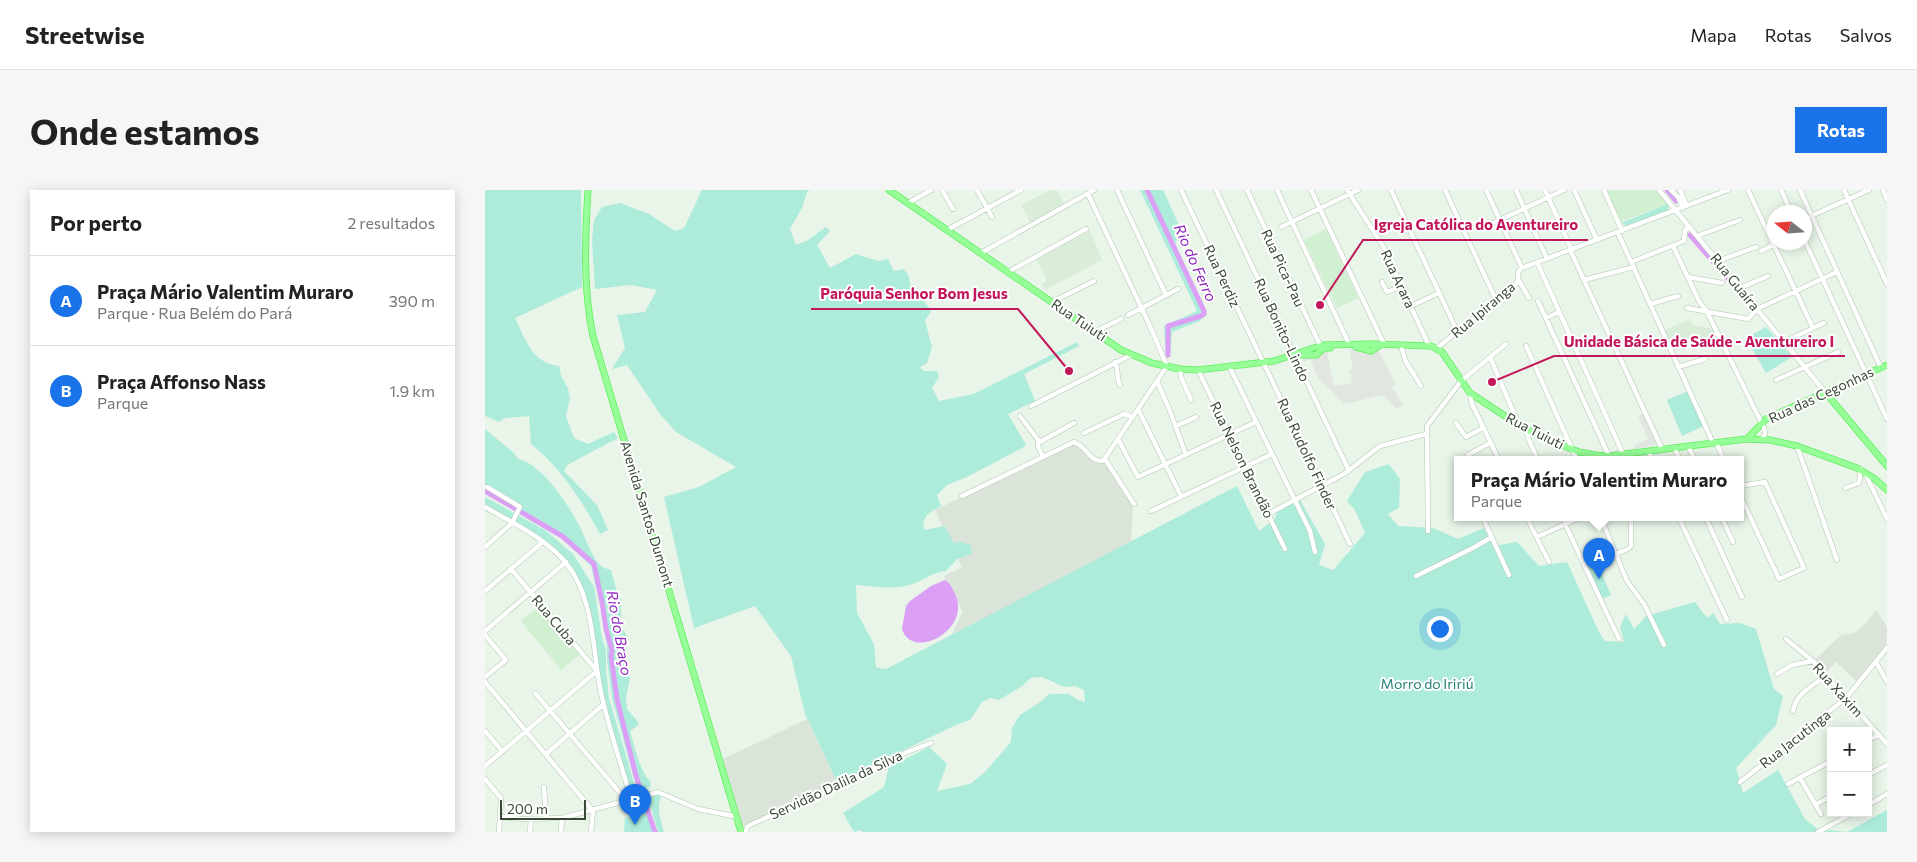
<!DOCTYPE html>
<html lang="pt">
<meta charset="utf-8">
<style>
body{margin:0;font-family:Commissioner,sans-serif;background:#f6f6f6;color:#222}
.controls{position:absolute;right:15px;bottom:15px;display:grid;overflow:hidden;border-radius:0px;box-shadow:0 2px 12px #0003}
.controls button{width:45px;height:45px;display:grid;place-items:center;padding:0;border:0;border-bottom:1px solid #e0e0e0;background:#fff;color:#222;font:25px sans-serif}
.compass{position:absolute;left:1282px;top:15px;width:45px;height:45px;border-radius:50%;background:#fff;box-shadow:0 2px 12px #0003;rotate:287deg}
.scale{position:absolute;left:15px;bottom:12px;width:86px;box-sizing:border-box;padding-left:5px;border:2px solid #384936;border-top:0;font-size:14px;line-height:18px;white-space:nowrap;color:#384936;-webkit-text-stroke:4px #fff;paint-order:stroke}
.you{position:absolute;left:954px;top:438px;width:18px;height:18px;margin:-12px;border:4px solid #fff;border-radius:50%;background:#1a73e8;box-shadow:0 0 0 8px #1a73e833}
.badge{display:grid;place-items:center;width:32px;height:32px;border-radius:50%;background:#1a73e8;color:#fff;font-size:16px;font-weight:700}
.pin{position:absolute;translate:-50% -41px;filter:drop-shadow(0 1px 2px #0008)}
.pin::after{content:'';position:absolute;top:26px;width:18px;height:15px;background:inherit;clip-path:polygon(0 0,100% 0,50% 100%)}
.popup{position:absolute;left:969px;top:266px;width:290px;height:65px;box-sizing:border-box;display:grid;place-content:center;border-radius:0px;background:#fff;filter:drop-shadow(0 1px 4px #0005);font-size:16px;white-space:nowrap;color:#767676}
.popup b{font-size:19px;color:#222}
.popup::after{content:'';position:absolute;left:50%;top:100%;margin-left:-10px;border:10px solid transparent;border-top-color:#fff}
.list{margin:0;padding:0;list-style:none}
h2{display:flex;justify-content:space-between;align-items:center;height:65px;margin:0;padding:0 20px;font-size:21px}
h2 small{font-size:16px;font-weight:400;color:#767676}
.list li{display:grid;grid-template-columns:32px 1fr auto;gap:15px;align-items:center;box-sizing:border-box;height:90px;padding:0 20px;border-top:1px solid #e0e0e0}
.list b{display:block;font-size:19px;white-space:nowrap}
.list p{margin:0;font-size:16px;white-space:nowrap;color:#767676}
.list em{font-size:16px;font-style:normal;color:#767676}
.map{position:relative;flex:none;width:1402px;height:642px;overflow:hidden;border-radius:0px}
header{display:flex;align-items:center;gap:30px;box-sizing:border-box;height:70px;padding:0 25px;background:#fff;border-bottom:1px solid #e0e0e0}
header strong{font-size:24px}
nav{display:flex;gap:28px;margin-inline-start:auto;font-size:18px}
.intro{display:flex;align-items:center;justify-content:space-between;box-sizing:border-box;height:120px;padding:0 30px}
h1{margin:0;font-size:35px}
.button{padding:12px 22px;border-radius:0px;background:#1a73e8;color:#fff;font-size:18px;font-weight:700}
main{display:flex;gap:30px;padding:0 30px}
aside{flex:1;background:#fff;border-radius:0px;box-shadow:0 2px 12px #0003}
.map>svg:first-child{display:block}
</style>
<header>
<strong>Streetwise</strong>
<nav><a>Mapa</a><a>Rotas</a><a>Salvos</a></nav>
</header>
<div class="intro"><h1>Onde estamos</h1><a class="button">Rotas</a></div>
<main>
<aside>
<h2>Por perto<small>2 resultados</small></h2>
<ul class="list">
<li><span class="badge">A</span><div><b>Praça Mário Valentim Muraro</b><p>Parque · Rua Belém do Pará</p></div><em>390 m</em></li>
<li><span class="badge">B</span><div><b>Praça Affonso Nass</b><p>Parque</p></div><em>1.9 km</em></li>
</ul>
</aside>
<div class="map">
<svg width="1402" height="642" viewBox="0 0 1402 642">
<rect width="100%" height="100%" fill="#e8f5e8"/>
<path fill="#daedd9" d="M565,0H572L579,14L545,32L536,15Z
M605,41L617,70L560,100L557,94L562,90L551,69Z
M1205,129L1208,135L1228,139L1232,146L1189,161V156L1186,155L1180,140Z"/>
<path fill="#dbe4d9" d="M588,254L621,272L648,317L646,352L463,451L478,422L459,386L477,377L450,320Z
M1391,420L1402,437V454L1385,476L1372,492L1351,472L1342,482L1330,470L1356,445L1370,443L1381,433Z
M322,529L352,592L258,637L238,569Z"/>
<path fill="#d1efd1" d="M1121,0H1171L1183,14L1135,32Z
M841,39L873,108L852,118L819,50Z
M54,415L79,446L70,454L80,446L95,464L76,480L36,431Z"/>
<path fill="#adecdb" d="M0,0H96L97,97L30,128C41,150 47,173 74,176L76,186L83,198L85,209L81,226L89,248L103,254L129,242L133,248L82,275L79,281L112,315L123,340L115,344C97,311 76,278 46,254L44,226L20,228L14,232L0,226Z
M217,0H325L322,2L317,18L305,39L311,55L323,50L341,37L345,41L332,55L345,78L371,64L393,71L403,69L409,81L418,79C428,88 422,91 428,99C433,107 441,111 446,121L440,131L447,157L442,173L435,177L439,181H452L454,187L447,198L454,211L489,204L592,152L594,156L539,184L550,211L523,224L541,255L539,257L480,288L462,295L452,305L456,316C445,322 436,326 439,340L460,336L469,353L476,352L486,355L487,364L472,369L461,381C447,382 437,392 424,395C407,400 389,396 371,395L372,423L389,454L391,477L401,479L752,296L774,341L790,329L792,320L815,310L840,354L834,375L848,380L880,343L870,320L862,311L880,282L904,274L915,289L914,318L903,324L913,336L948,338L973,349L999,338L1008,356L1032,352L1054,376L1082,372L1115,444L1120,451L1139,452L1135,437L1141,424L1149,439L1161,426L1210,412L1222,428L1228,423L1235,434L1255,433L1271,439L1289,499L1298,506L1291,535L1251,578L1258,603L1293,580L1320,629L1336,642H377L376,640L369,642L358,623L399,597L404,577L444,557L462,574L452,601L485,594L499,583L526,552L527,538L535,525L554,513L564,504H584L593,510L600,512L599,500L590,496L579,497L557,487L546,488L537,496L514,510L505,508L497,512L485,530L473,534L352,592L320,524L306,466L270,416L209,438L179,307L214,297L251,277L191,242L175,224L142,175L127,179L140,158L132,125L160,122L172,100L146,95L110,99L107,51L109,30L117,17L135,13L164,24L190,41L199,38Z
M655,0H678L699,46L698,48L691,51L690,56L721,123L715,131L687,142L685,164L682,169L681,168L679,136L712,121Z
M1183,14V21L1141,36L1136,33Z
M1281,137L1307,167L1281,183L1261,148Z
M1203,201L1219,236L1197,246L1182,210Z
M0,239L29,263L33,269C56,273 83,314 94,335C100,347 105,362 113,373C117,377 121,379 126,380L132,402L136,408V436L142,446V477L145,488L141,507L142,519L154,533L151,537L145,541C150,558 154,579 166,593V596L153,603L127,508L122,469V456L116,419L106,376L75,347L0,303Z
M0,307L60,340L88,364L109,397L117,448L121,461V480L124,508L152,603L146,604C136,570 124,536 117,501C109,459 111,408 84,373C64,347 28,331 0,314Z
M1110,369L1126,405L1117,409L1101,373Z
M172,604L176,607C171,617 176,632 179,642H173L163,607Z
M158,609L168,642H139L140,628L156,623L155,610Z
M1402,620V642H1338L1345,640L1362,642Z"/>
<path fill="#e1e6e0" d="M864,159L894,160L893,163H895L911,195L907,197L918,215L912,219L897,205L860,214L833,188L825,169L819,172L817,167L842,160L849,196L867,193L864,180L868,179Z
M1159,223L1172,255L1150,259L1148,256L1163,249L1153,225Z"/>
<path fill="#dba0f6" d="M460,390C466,394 468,400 471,406C485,441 427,471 417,439L421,416L425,411L446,396Z"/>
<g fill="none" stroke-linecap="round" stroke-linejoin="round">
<path stroke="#dba0f6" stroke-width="5" d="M662,0L719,121V124L716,126L683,136V165
M1182,0L1191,11
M1205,45L1258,106
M0,301L77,346L109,374L117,412L121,439L127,460L126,466L132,509L151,586L170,642"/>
<g stroke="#b1c7af" stroke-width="5.5">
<path id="minor" d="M457,0L468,19
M492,0L507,27
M632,0L681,105
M696,0L865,354
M731,0L864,281
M762,0L835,155
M792,0L864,154
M826,0L899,154
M862,0L898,56L944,156
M906,0L972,141
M960,0L1011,110
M1001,0L1037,78
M1031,0L1062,69
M1060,0L1085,56L1087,64L1177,259
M1089,0L1112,50
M1119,0L1137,41
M1174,0L1340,202
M1186,0L1193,7L1198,18
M1195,0L1202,16
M1263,0L1328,138
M1296,0L1306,22
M1315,0L1396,178
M1359,0L1402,94
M1398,0L1402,10
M423,13L446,0
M1326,26L1384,0
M1004,35L1079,0
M796,37L873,0
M462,40L536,0
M1133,43L1228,253
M1212,46L1255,30
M1320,51L1402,229
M1188,56L1214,111L1222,122L1279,238L1280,244L1277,249
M1276,61L1294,52
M496,63L609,0
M1233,71L1271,57
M1052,72L1138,264
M1146,72L1199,51L1200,41L1204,36
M1037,78L1243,0
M523,82L601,39
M1203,87L1237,93
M1033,89L1044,108
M1099,90L1149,77
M897,92L902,102L917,96
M1255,98L1283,86
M1053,111L1124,266
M567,112L609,91
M1165,114L1193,106
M926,116L954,103
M1202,118L1263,129L1272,119L1352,82
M643,125L693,99
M1061,128L1074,122
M611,141L636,129
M1299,152L1339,133
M916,155L920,170L936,196
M1041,156L1092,270
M952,158L1031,94L1033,89V82L1037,78
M1005,167L1034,235
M630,172C634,181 631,187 635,195
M1193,177L1220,169
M745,178L825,341L830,362
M695,179L696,187L706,210
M713,180L800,359
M1291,190L1353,162
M672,191L685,221L701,265
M985,203L987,214L1014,270
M546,216L646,165
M653,219L696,306
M535,226L554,251
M971,233L981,247L998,238
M691,236L711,227
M1042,240L1043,248L1053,270
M599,243L639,224L648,227
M633,249L653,287L771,232
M1231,252L1239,270
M1203,256L1210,270
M1312,256L1352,370
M1189,257L1195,270
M1163,261L1168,270
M983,265L1005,253
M558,267L553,256V253L589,233
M620,269L649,314
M1380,283L1402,329
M1255,296L1280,292L1319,378L1294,389L1255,305
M1360,298L1374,293L1376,279
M477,306L589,252C602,256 603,271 618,271L682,176L665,136L603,4
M0,317C28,333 60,348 81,373C110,409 107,460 116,503C124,539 136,574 146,609
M666,321L787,264
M783,324L859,284L895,256L941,244
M998,328L1024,385
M1042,328L1064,372
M1079,328L1082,338L1134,449
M1116,328L1142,391L1159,414L1179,455
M1194,328L1242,430
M1221,328L1257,407
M1237,328L1248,352
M943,341L942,236L976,191L1021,154
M1052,347L1094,328
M0,357L27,333L35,317L2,297
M1131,364L1143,359L1146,356V328
M931,386L988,358L1007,347
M0,401L58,352
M0,441L81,372
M0,445L21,470L0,487
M1301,449L1328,471L1402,554
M1391,472L1402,492
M1292,484L1307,475L1328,471
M0,492L108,621
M50,503L141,610
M1308,521C1311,502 1328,497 1341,485
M0,541L17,561
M1383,550L1394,545
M61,564L119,514
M0,576L112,481L26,379
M1383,585L1402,575
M1315,588L1336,624
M0,589L16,608L14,642
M1255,592L1361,508L1402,458
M1303,594L1346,571
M59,597L61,629
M1330,615L1346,606
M1383,615L1402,604
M15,627L39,629L77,628L173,602L213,619L248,626
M45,642L46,629
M76,642L77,628
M106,642L108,621
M261,642L262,637L265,635L309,615L333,606L422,562L446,553
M1333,642L1368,623"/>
</g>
<g stroke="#61ed5e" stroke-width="7">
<path id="major" d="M103,0C100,48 98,99 108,146L256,642
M404,0L636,160L667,173L695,179L713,180L789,171L838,155L887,154L946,156L957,162L985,203L1029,232L1048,243L1094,262L1110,265L1124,266L1261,249L1285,250L1312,256L1372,278L1390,289L1402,300
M871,157L886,161L897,154
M814,165H831L839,158H845
M1340,202L1402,276
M1263,248L1281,229L1402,175"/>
</g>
<use href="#minor" stroke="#fff" stroke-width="4.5"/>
<use href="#major" stroke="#97ff97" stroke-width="5.5"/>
</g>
<g text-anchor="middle" stroke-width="4" stroke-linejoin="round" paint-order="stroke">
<g font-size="14" fill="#384936" stroke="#fff">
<text transform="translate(798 78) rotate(65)" y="5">Rua Pica-Pau</text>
<text transform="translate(737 86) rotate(65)" y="5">Rua Perdiz</text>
<text transform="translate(913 89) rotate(65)" y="5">Rua Arara</text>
<text transform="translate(1250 92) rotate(51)" y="5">Rua Guaíra</text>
<text transform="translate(998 120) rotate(-40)" y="5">Rua Ipiranga</text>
<text transform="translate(594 130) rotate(34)" y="5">Rua Tuiuti</text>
<text transform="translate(797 140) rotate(65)" y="5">Rua Bonito-Lindo</text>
<text transform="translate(1336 205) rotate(-25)" y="5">Rua das Cegonhas</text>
<text transform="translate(1050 241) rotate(27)" y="5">Rua Tuiuti</text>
<text transform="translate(822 264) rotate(65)" y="5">Rua Rudolfo Finder</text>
<text transform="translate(757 270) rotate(64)" y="5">Rua Nelson Brandão</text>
<text transform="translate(162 324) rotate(73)" y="5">Avenida Santos Dumont</text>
<text transform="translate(69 430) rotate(50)" y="5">Rua Cuba</text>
<text transform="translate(1353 500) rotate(48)" y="5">Rua Xaxim</text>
<text transform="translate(1310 549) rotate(-38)" y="5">Rua Jacutinga</text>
<text transform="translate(351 595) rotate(-25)" y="5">Servidão Dalila da Silva</text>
</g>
<g font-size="14" fill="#248077" stroke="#fff">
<text x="942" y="499">Morro do Iririú</text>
</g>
<g font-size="15" font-style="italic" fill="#9026be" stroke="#fff">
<text transform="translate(710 73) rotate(66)" y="5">Rio do Ferro</text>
<text transform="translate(134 443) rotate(80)" y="5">Rio do Braço</text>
</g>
</g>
<path fill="none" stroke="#c2185b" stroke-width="2" d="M835 115L878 50H1103M584 181L533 119H326M1007 192L1069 166H1360"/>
<g fill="#c2185b" stroke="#fff" stroke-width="2">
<circle cx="835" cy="115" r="5"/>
<circle cx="584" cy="181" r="5"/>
<circle cx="1007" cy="192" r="5"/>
</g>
<g font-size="15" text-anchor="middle" font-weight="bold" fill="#c2185b" stroke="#fff" stroke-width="4" stroke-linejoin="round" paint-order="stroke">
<text x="991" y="40">Igreja Católica do Aventureiro</text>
<text x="429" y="109">Paróquia Senhor Bom Jesus</text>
<text x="1214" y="157">Unidade Básica de Saúde - Aventureiro I</text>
</g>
</svg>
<div class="controls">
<button>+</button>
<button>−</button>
</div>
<svg class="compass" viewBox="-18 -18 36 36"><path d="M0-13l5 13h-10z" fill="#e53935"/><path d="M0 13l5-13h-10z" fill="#767676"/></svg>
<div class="scale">200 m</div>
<div class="you"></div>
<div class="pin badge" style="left:1114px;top:389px">A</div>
<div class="popup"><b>Praça Mário Valentim Muraro</b>Parque</div>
<div class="pin badge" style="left:150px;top:635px">B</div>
</div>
</main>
